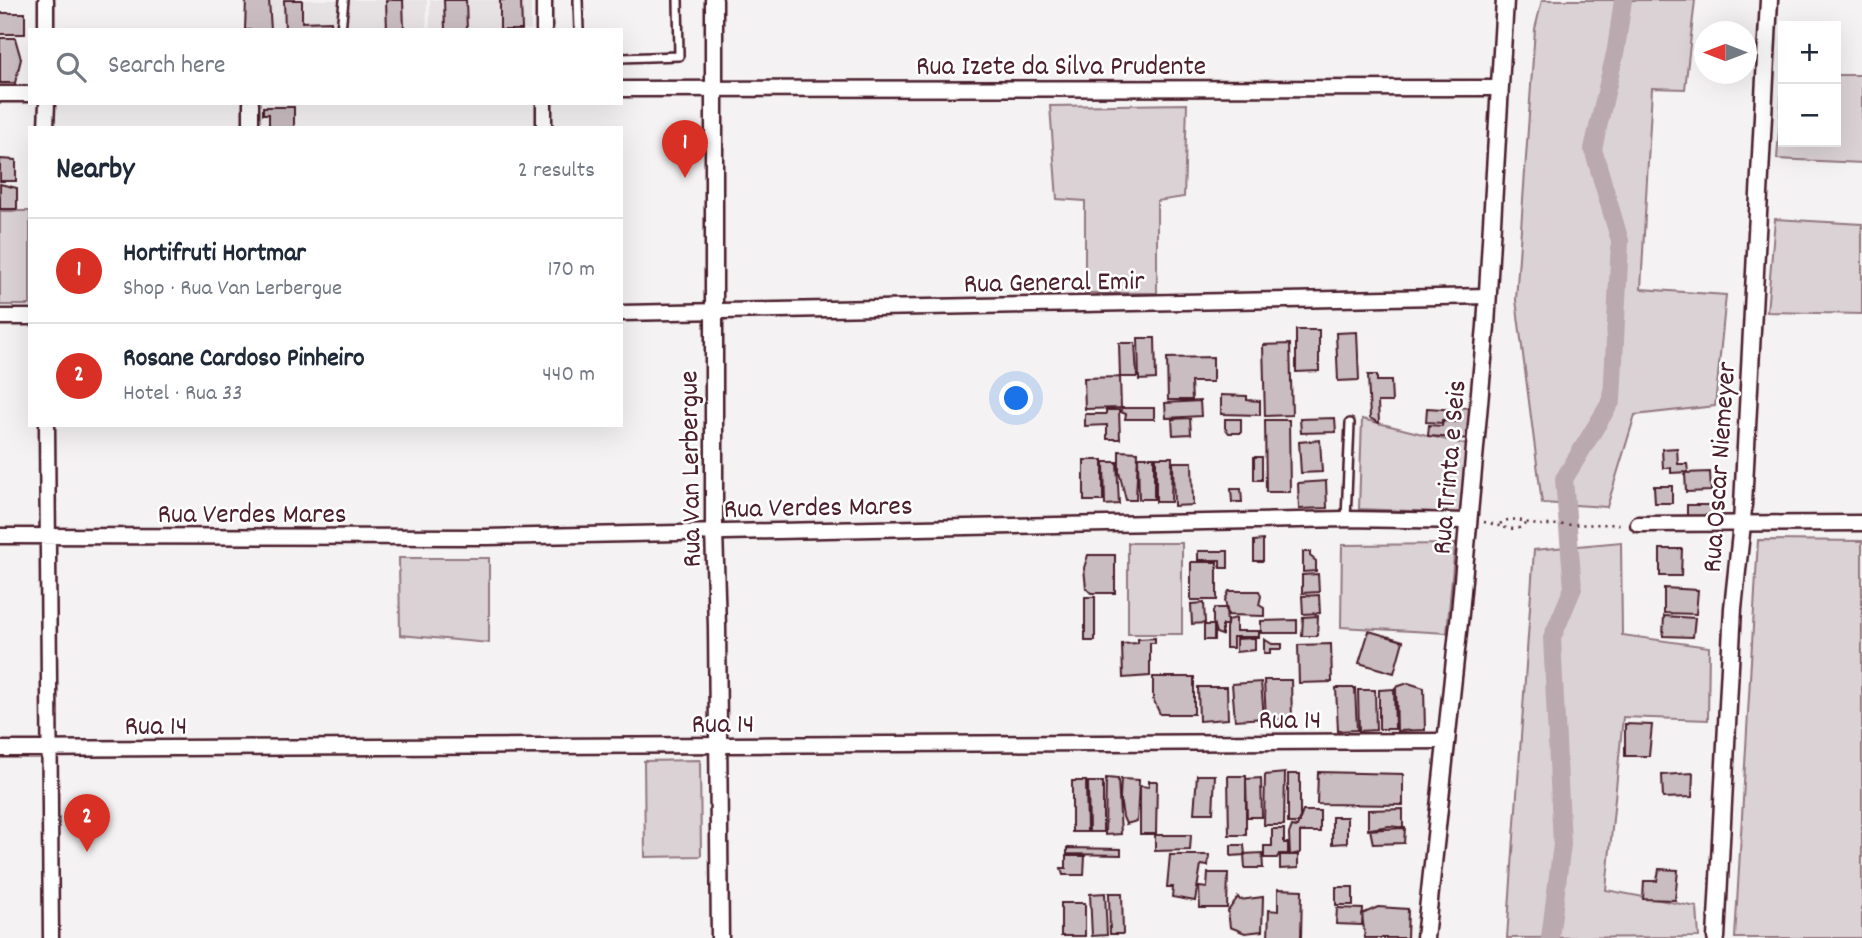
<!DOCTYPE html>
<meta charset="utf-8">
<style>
body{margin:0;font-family:Dekko,sans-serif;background:#f6f6f7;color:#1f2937}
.controls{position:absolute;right:21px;top:21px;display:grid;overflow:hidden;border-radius:0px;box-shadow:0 7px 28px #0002}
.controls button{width:63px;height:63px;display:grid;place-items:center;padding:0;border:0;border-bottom:2px solid #e0e1e3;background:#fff;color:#1f2937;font:35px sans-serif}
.compass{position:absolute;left:1694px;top:21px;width:63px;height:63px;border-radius:50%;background:#fff;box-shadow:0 7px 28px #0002;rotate:270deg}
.you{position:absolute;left:1017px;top:399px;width:24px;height:24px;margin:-18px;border:5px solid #fff;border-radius:50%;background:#1a73e8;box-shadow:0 0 0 10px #1a73e833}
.badge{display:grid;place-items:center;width:46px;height:46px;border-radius:50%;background:#d93025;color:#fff;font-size:23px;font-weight:700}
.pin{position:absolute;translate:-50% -58px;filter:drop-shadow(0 2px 4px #0008)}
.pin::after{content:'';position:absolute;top:37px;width:24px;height:21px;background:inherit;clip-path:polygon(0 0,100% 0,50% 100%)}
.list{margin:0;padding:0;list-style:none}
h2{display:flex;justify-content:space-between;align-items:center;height:91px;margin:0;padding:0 28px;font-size:30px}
h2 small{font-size:23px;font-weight:400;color:#747a83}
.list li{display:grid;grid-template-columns:46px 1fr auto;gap:21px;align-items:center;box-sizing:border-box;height:105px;padding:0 28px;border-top:2px solid #e0e1e3}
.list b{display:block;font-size:26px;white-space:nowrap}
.list p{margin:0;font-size:23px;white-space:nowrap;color:#747a83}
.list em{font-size:23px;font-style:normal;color:#747a83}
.icon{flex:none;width:38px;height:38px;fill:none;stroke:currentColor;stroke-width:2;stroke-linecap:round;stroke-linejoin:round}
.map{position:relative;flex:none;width:1862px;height:938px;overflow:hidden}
.search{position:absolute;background:#fff;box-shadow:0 7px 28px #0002;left:28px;top:28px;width:595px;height:77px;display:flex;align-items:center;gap:18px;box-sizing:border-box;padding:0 24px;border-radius:0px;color:#747a83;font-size:26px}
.panel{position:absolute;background:#fff;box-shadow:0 7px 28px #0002;left:28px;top:126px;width:595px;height:301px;border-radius:0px}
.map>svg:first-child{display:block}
</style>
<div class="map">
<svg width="1862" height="938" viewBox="0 0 1862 938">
<rect width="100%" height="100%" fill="#f4f2f2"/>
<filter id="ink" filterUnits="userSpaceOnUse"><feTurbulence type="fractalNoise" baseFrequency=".0143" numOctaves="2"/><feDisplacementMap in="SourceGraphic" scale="14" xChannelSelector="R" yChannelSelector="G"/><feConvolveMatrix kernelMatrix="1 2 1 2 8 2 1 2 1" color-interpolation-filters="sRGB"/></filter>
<g filter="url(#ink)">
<path fill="#e7e2e3" d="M246,0H427L426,30H245Z
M430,0H531V30H430Z"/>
<path fill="#dbd2d5" stroke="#927880" stroke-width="2" d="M1542,0H1695L1685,89L1652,88L1641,289L1726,295L1715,406L1635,415L1607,507L1542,503L1516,300L1535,29Z
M1783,75V142H1836V75H1862V163L1777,159Z
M1187,104L1184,197L1157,201V293H1085V201L1057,199L1050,106Z
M0,211H30V305H0Z
M1775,219L1862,224V314L1767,312Z
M1362,419L1467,445L1461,513L1359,509Z
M1758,540L1862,541V938H1735Z
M1621,542L1622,635L1709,647L1708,720L1623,717L1606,890L1697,907L1699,937L1507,938L1534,550Z
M1128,543H1182V634H1128Z
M1455,544L1447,633L1341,627L1342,545Z
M399,558H489V643L400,635Z
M700,760L701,856L645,857L644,761Z"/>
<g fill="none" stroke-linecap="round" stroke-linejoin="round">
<path stroke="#baa9ae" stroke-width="18" d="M1550,938L1562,844L1552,638L1573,588L1564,479L1612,400L1620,241L1593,149L1616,49L1623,0"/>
</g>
<path fill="#cabdc1" stroke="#4a1f2b" stroke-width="2" d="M246,0H269L271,30H245Z
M284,0H302V22L331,21L332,30H285Z
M386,0H403L404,30H387Z
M444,0H466L467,30H445Z
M500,0H521L522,30H500Z
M0,13H25V34H0Z
M0,38H15L21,59L15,83H0Z
M263,107H294V128H269V114H263Z
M0,159L16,160V181H0Z
M0,184L17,188V209H0Z
M1296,330H1319V371L1296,372Z
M1357,332L1359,380L1338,381L1336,333Z
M1138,338H1155L1156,379L1139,380Z
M1119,343H1135L1137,377H1120Z
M1290,344L1292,415L1265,416L1263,345Z
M1213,357V382H1191L1192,400H1168L1167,358Z
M1368,375H1377V381H1391L1392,402H1378L1379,423L1370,418Z
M1120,377L1121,408L1085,409L1084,378Z
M1221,395L1247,396V400L1260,401V415L1221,414Z
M1200,401L1201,416L1166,418L1165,403Z
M1460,407L1473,408L1471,439L1428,436L1429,425L1442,426L1443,421L1459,422Z
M1121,408H1154V419H1125L1126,414L1121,412Z
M1427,408L1457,410V420H1442V423L1426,422Z
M1106,410H1119L1120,439H1107V425L1085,426V414H1106Z
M1190,418L1191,434L1173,435L1172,419Z
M1335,418L1336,432L1301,433L1300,419Z
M1225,419H1241V433H1229L1225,428Z
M1265,420H1289L1290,492H1266Z
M1320,440L1322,472L1301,473L1299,442Z
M1677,448L1678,464H1687L1688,472L1671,473V468H1663L1662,449Z
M1119,451L1138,452L1136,500H1126L1119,472Z
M1138,457H1154V499H1139Z
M1156,457H1172L1171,502H1156Z
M1254,457H1262V480H1254Z
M1084,460H1103V501H1084Z
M1104,462H1117L1119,504L1105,505Z
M1173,462H1192L1193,505L1174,506Z
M1710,472L1711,491L1686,492L1685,473Z
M1326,481L1327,508L1299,509L1298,483Z
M1654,486H1672V503H1655Z
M1231,489H1241L1242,502H1232Z
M1687,505H1713V517L1687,518Z
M1263,540V561H1254V541Z
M1660,549H1682L1681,576H1660Z
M1198,551H1228V568H1220V560H1198Z
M1303,552H1310V556L1316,561V571L1303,572Z
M1088,555H1115V593H1091L1086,588L1084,568Z
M1191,562H1217V600H1191Z
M1318,574L1319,592L1302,593V575Z
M1664,588L1698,590L1696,614L1664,613Z
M1229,591H1259L1261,596L1259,605L1264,608V616L1228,615L1225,600Z
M1319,595L1320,613L1303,614L1302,596Z
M1085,597H1095V641H1085Z
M1204,603L1205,623L1192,624L1191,604Z
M1215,608H1226L1227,625H1222V635L1216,633L1213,622V611Z
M1318,616L1317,636H1302L1303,617Z
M1664,616L1695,618L1693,637L1663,636Z
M1236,618V631H1259V637H1233V648H1226V628L1228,620Z
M1297,620V633H1261V621Z
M1204,625H1214V640H1204Z
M1369,631L1403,641L1394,673L1359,663Z
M1155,638V643H1150V676L1123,678L1122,644L1138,643V639Z
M1255,638V650L1236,652V639Z
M1264,639L1272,644H1282V649H1270V653H1264Z
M1331,644L1332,682L1299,683L1298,645Z
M1153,677H1194V714H1160L1153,699Z
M1264,680H1291L1292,719H1266Z
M1261,682L1264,718L1235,720L1232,684Z
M1408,683L1424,688L1425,730L1397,731L1396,687Z
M1198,687H1227L1228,719L1199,721Z
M1336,688H1355L1357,730L1338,731Z
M1394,689L1395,729H1379V690Z
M1358,690H1375L1376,730L1359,731Z
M1625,724L1652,725L1649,756H1625Z
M1318,772L1403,774V805L1317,804Z
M1285,773L1284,825H1264L1265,775Z
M1693,773L1692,797L1663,798L1662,775Z
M1288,774H1300V823H1288Z
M1197,775H1215L1213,813H1194Z
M1228,776H1246V835H1229Z
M1106,778L1118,779L1121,834L1105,835Z
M1261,778L1262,817H1247L1246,779Z
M1121,779L1139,780L1137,821L1126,824L1123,817L1120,798Z
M1072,781H1086L1087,832H1072Z
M1149,781H1157L1156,834H1140V786L1149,787Z
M1088,782H1103V832H1089Z
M1403,809V828L1368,830V810Z
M1303,811H1320V832H1300V853L1290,855L1289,834L1292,826L1297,827Z
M1332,817H1347V843L1332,844Z
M1389,826L1405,828L1404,843L1373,844L1370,829Z
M1272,829H1284V843H1288V854H1279L1277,858H1264V846H1272Z
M1155,835H1191L1190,850L1155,851Z
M1231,845H1244L1245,855L1231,856Z
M1067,848L1121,849V855L1067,854Z
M1262,853L1263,868H1245L1244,854Z
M1170,855H1209L1208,866L1201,865L1195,901L1172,897L1173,887H1167Z
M1280,855H1298V868L1280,869Z
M1066,856H1085L1084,875H1063L1061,868H1066Z
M1659,869L1678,870L1675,900L1643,899L1644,881H1657Z
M1208,873H1228L1227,908H1200L1199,887L1207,888Z
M1336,887H1353V905H1336Z
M1278,889L1302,890L1301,938H1268L1269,910L1278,911Z
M1105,893L1107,935L1092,936L1090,894Z
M1109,893H1122L1123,934H1110Z
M1238,897L1240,900L1263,897L1262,931L1245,933L1230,927L1228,911Z
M1061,903H1085V936H1061Z
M1378,907L1408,909L1407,938H1365L1362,914Z
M1337,908L1363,909L1362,925L1336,924Z"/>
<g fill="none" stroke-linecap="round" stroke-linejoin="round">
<g stroke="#4a1f2b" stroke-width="12">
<path id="service" d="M578,0L579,30
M341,30L344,0
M621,58L679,56L678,0
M1346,519L1350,423"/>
</g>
<g stroke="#4a1f2b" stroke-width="19">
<path id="minor" d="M46,0V30
M544,0V30
M621,89L1500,88
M0,94H30
M544,103V128
M46,128L47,103
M251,128V103
M621,313L1488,296
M0,317H30
M47,425L51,938
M1638,524L1862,523
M0,536L487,537L1346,519L1469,521
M0,749L1447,741"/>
</g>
<g stroke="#4a1f2b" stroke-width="21">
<path id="tertiary" d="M714,0V531L717,626L720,938
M1425,938L1460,613L1486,326L1505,0
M1716,938L1733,608L1742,524L1769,0"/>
</g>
<path stroke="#4a1f2b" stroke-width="2.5" stroke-dasharray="2 5" stroke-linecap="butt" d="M1484,522C1499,524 1513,535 1526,524
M1500,524C1513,514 1525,524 1539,525L1624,524"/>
<use href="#service" stroke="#fff" stroke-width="7"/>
<use href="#minor" stroke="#fff" stroke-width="14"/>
<use href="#tertiary" stroke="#fff" stroke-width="16"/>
</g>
</g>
<g text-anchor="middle" stroke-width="5" stroke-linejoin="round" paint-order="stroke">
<g font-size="28" fill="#4a1f2b" stroke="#fff">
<text x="1061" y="74">Rua Izete da Silva Prudente</text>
<text transform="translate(1054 280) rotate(-1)" y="10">Rua General Emir</text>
<text transform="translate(1447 467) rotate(-85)" y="10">Rua Trinta e Seis</text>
<text transform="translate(1717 467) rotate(-86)" y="10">Rua Oscar Niemeyer</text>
<text transform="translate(688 469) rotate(-91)" y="10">Rua Van Lerbergue</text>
<text transform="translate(818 505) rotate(-1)" y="10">Rua Verdes Mares</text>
<text x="252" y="522">Rua Verdes Mares</text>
<text x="1290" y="728">Rua 14</text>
<text x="723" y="732">Rua 14</text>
<text x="156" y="734">Rua 14</text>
</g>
</g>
</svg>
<div class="controls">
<button>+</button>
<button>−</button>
</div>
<svg class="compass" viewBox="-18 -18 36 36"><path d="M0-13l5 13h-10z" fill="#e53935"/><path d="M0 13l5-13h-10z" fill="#747a83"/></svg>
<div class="you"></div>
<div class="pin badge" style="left:685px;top:178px">1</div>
<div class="pin badge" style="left:87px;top:852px">2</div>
<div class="search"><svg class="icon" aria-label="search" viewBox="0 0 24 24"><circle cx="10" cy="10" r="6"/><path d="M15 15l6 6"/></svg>Search here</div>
<section class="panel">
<h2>Nearby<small>2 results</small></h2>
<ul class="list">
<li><span class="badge">1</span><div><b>Hortifruti Hortmar</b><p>Shop · Rua Van Lerbergue</p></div><em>170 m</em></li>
<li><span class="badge">2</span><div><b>Rosane Cardoso Pinheiro</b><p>Hotel · Rua 33</p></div><em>440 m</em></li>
</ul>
</section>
</div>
